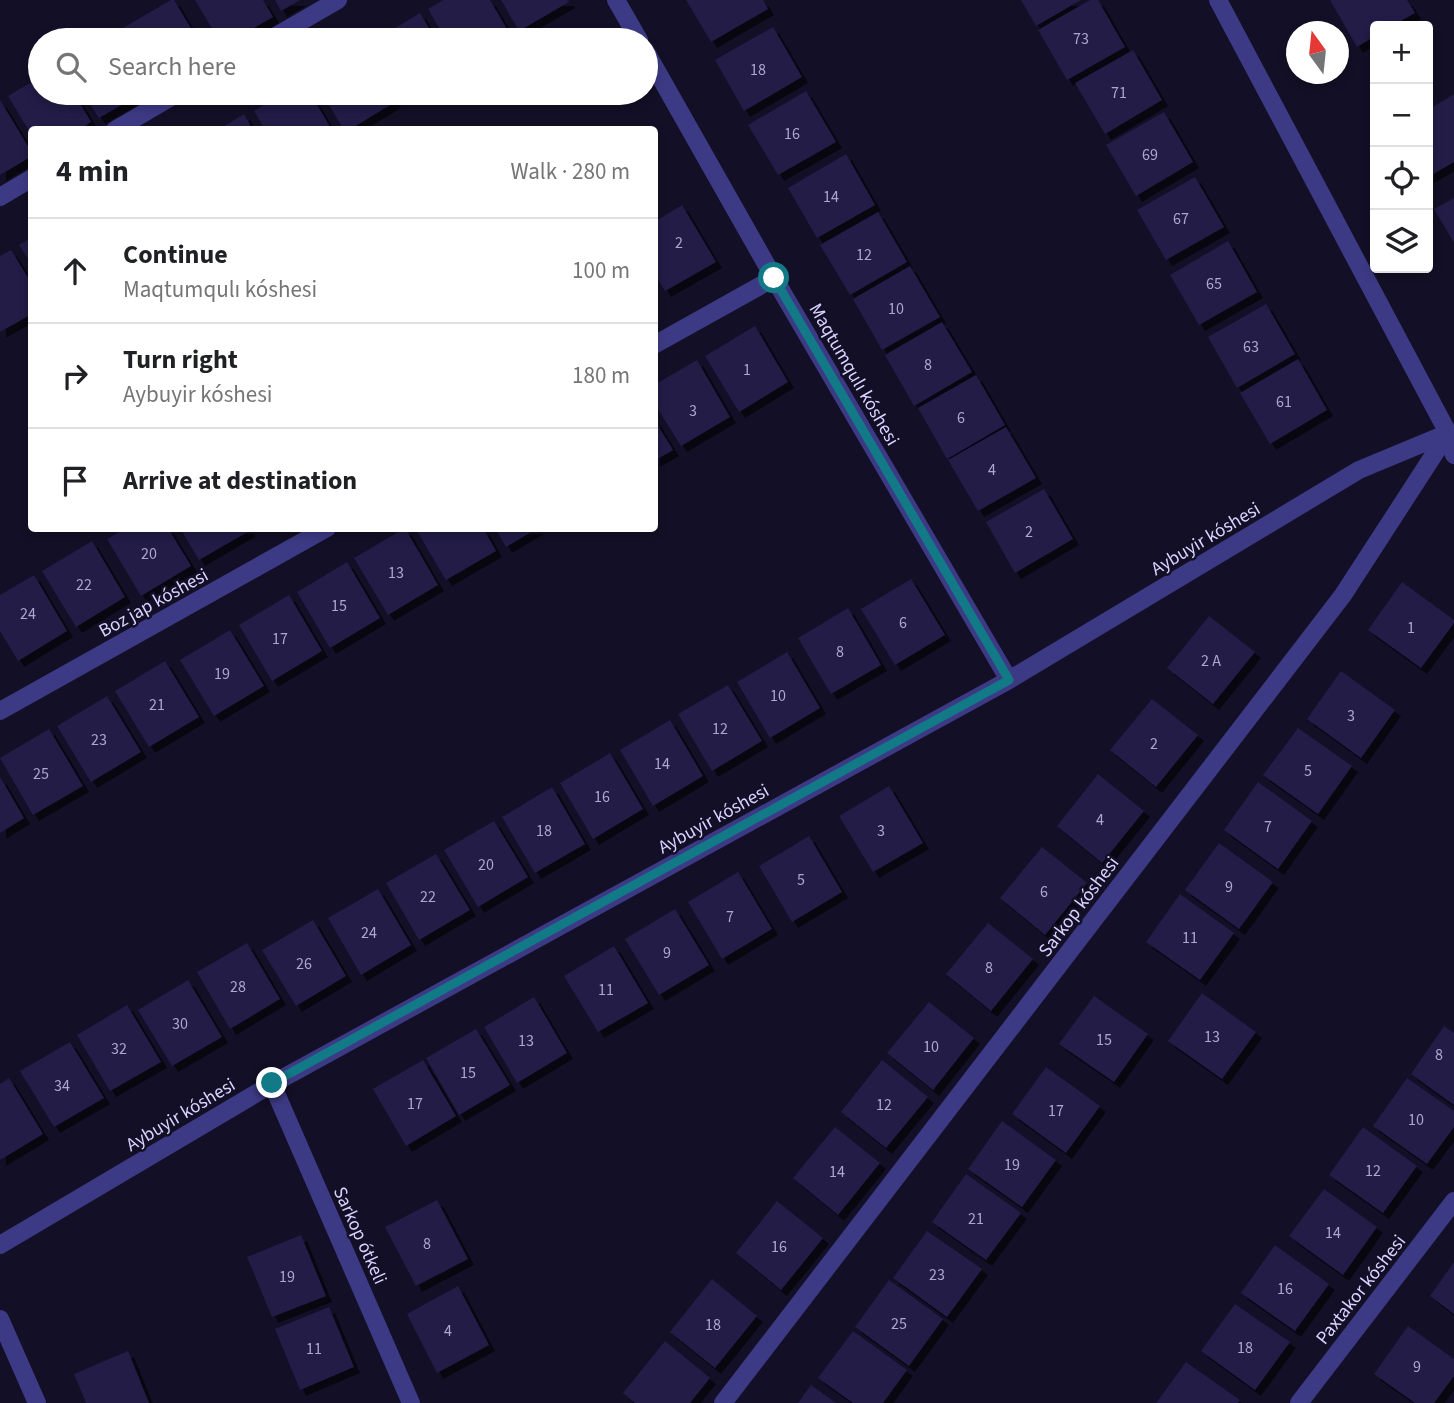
<!DOCTYPE html>
<meta charset="utf-8">
<style>
body{margin:0;font-family:"Source Sans 3",sans-serif;background:#f6f6f6;color:#202124}
.controls{position:absolute;right:21px;top:21px;display:grid;overflow:hidden;border-radius:7px;box-shadow:0 4px 10px #0003}
.controls button{width:63px;height:63px;display:grid;place-items:center;padding:0;border:0;border-bottom:2px solid #e0e0e0;background:#fff;color:#202124;font:35px sans-serif}
.compass{position:absolute;left:1286px;top:21px;width:63px;height:63px;border-radius:50%;background:#fff;box-shadow:0 4px 10px #0003;rotate:345deg}
.stop{position:absolute;width:21px;height:21px;margin:-16px;border:5px solid #127987;border-radius:50%;background:#fff}
.stop.end{background:#127987;border-color:#fff;box-shadow:0 2px 7px #0008}
.list{margin:0;padding:0;list-style:none}
h2{display:flex;justify-content:space-between;align-items:center;height:91px;margin:0;padding:0 28px;font-size:30px}
h2 small{font-size:23px;font-weight:400;color:#757577}
.list li{display:grid;grid-template-columns:46px 1fr auto;gap:21px;align-items:center;box-sizing:border-box;height:105px;padding:0 28px;border-top:2px solid #e0e0e0}
.list b{display:block;font-size:26px;white-space:nowrap}
.list p{margin:0;font-size:23px;white-space:nowrap;color:#757577}
.list em{font-size:23px;font-style:normal;color:#757577}
.icon{flex:none;width:38px;height:38px;fill:none;stroke:currentColor;stroke-width:2;stroke-linecap:round;stroke-linejoin:round}
.map{position:relative;flex:none;width:1454px;height:1403px;overflow:hidden}
.search{position:absolute;background:#fff;box-shadow:0 4px 10px #0003;left:28px;top:28px;width:630px;height:77px;display:flex;align-items:center;gap:18px;box-sizing:border-box;padding:0 24px;border-radius:38px;color:#757577;font-size:26px}
.panel{position:absolute;background:#fff;box-shadow:0 4px 10px #0003;left:28px;top:126px;width:630px;height:406px;border-radius:7px}
.map>svg:first-child{display:block}
</style>
<div class="map">
<svg width="1454" height="1403" viewBox="0 0 1454 1403">
<defs>
<filter id="shadow"><feDropShadow dx="6" dy="6" stdDeviation="0" flood-color="#0009"/></filter>
</defs>
<rect width="100%" height="100%" fill="#130f26"/>
<path fill="#241b47" filter="url(#shadow)" d="M171,0H174L198,40H131L123,28Z
M195,0H263L273,17L233,40H219Z
M275,0H300L281,11Z
M443,0H490L511,36L504,40H446L428,9Z
M501,0H568L569,2L519,31Z
M686,0H763L768,9L711,42Z
M1021,0H1081L1036,26Z
M1090,0H1098L1125,47L1067,80L1038,30Z
M1330,0H1407L1415,13L1392,26H1375V36L1357,47Z
M420,13L436,40H375Z
M773,27L802,77L744,111L715,60Z
M1133,50L1162,100L1105,134L1075,83Z
M40,77V93H74L91,122L79,130H32V136L8,96Z
M806,91L836,142L778,175L748,125Z
M83,93H142L99,118Z
M284,93H310L332,130H265L254,111Z
M322,93H390L395,102L349,130H344Z
M1454,94V162L1428,177V110Z
M0,100L32,153V156L0,175Z
M1164,112L1193,162L1136,196L1106,145Z
M244,114L253,130H218Z
M846,154L875,205L817,238L788,188Z
M1195,177L1224,227L1166,260L1137,210Z
M1454,198V243L1434,209Z
M682,205L716,262L665,291L654,273V222Z
M878,212L907,262L850,295L820,245Z
M32,237V265L19,245Z
M1228,241L1257,292L1199,325L1170,275Z
M11,250L32,284V314L0,332V256Z
M910,266L940,317L882,350L853,299Z
M1266,304L1295,354L1237,388L1208,337Z
M942,322L972,372L914,406L885,355Z
M755,326L788,382L739,412L705,356Z
M1298,359L1327,410L1270,444L1240,393Z
M697,360L730,417L681,446L654,403V385Z
M976,375L1005,425L947,459L918,408Z
M654,419L673,450L654,461Z
M1006,427L1036,478L978,511L948,460Z
M1044,489L1073,539L1015,573L986,522Z
M126,528H168L191,566L141,596L107,539Z
M180,528H248L249,531L199,560Z
M405,528L438,585L388,615L354,558Z
M415,528H483L496,551L446,580Z
M495,528H538L506,547Z
M92,541L125,597L76,627L42,571Z
M347,562L380,618L330,648L297,592Z
M34,575L67,631L18,661L0,631V595Z
M911,579L945,635L895,665L861,609Z
M1402,582L1454,620V623L1421,668L1368,630Z
M289,595L322,651L272,681L239,625Z
M848,608L881,665L831,694L798,638Z
M1209,616L1255,652L1213,704L1167,668Z
M230,630L264,686L214,716L180,660Z
M787,652L820,708L770,738L737,682Z
M165,661L199,717L149,747L115,691Z
M1341,671L1395,710L1361,758L1307,719Z
M728,685L762,741L712,771L678,714Z
M107,696L141,752L91,782L57,726Z
M1152,699L1198,735L1156,787L1110,750Z
M670,720L703,776L653,806L620,750Z
M1298,728L1352,766L1318,814L1263,775Z
M49,729L83,786L33,815L0,758Z
M610,753L643,809L593,839L560,783Z
M1098,774L1144,811L1102,863L1057,826Z
M0,777L24,818L0,833Z
M1258,782L1312,821L1278,869L1224,830Z
M889,786L923,843L873,872L839,816Z
M552,787L585,844L535,873L502,817Z
M494,821L528,877L478,907L444,850Z
M809,836L842,892L792,922L759,866Z
M1219,843L1273,882L1239,929L1185,890Z
M1042,847L1087,883L1045,935L1000,898Z
M436,854L470,910L419,940L386,883Z
M738,872L772,929L722,959L688,902Z
M378,889L411,945L361,975L328,918Z
M1180,894L1234,933L1200,980L1146,942Z
M675,909L709,965L659,995L625,939Z
M313,920L346,976L296,1006L262,950Z
M988,923L1033,959L991,1011L946,974Z
M247,943L280,999L230,1029L197,972Z
M614,946L648,1003L598,1032L564,976Z
M188,980L222,1037L172,1066L138,1010Z
M1202,993L1256,1032L1222,1079L1168,1041Z
M1094,996L1148,1034L1114,1082L1059,1044Z
M534,997L567,1053L517,1083L484,1027Z
M929,1002L974,1038L933,1090L887,1053Z
M127,1005L161,1062L110,1091L77,1035Z
M1444,1026L1454,1033V1105L1411,1074Z
M476,1029L510,1085L459,1115L426,1058Z
M70,1042L104,1098L54,1127L20,1071Z
M423,1060L456,1116L406,1146L373,1089Z
M882,1060L928,1097L886,1148L841,1112Z
M1046,1067L1100,1106L1066,1153L1012,1114Z
M9,1078L43,1134L0,1160V1084Z
M1407,1078L1454,1111V1127L1427,1164L1373,1126Z
M1002,1121L1056,1160L1022,1207L968,1169Z
M835,1127L880,1163L838,1215L793,1178Z
M1363,1127L1417,1166L1383,1213L1329,1175Z
M966,1174L1021,1213L986,1260L932,1222Z
M1324,1189L1377,1227L1343,1275L1289,1236Z
M437,1200L468,1259L416,1286L385,1227Z
M777,1201L823,1238L781,1290L736,1253Z
M927,1231L982,1269L947,1317L893,1278Z
M301,1235L326,1296L272,1317L247,1257Z
M1275,1245L1329,1284L1295,1331L1241,1293Z
M1454,1262V1314L1430,1296Z
M712,1279L757,1316L715,1368L670,1332Z
M889,1280L943,1319L909,1366L855,1327Z
M458,1286L489,1345L437,1373L407,1314Z
M1235,1304L1290,1342L1255,1390L1201,1351Z
M329,1307L354,1367L300,1390L275,1329Z
M1408,1326L1454,1359V1376L1434,1403H1415L1374,1374Z
M853,1331L907,1370L883,1403H853L818,1378Z
M665,1341L710,1378L690,1403H635L623,1393Z
M128,1351L149,1403H86L74,1374Z
M1186,1362L1240,1400L1238,1403H1156Z
M811,1385L836,1403H798Z"/>
<g fill="none" stroke-linecap="round" stroke-linejoin="round">
<path stroke="#3d3a85" stroke-width="18" d="M616,0L639,40
M1218,0L1448,433L1454,455
M269,40L338,0
M646,52L774,278L1009,680
M115,130L178,93
M0,197L32,178
M654,345L774,278
M0,711L327,528
M272,1084L411,1403
M0,1245L272,1084L1009,680L1359,470L1448,433
M0,1319L37,1403
M723,1403L1343,595L1448,433
M1299,1403L1454,1201"/>
</g>
<g fill="none" stroke-linecap="round" stroke-linejoin="round">
<path stroke="#127987" stroke-width="9" d="M272,1083L1009,680L774,278"/>
</g>
<g text-anchor="middle" stroke-width="5" stroke-linejoin="round" paint-order="stroke">
<g font-size="16" fill="#aca6d1">
<text x="1081" y="44">73</text>
<text x="758" y="75">18</text>
<text x="1119" y="98">71</text>
<text x="792" y="139">16</text>
<text x="1150" y="160">69</text>
<text x="831" y="202">14</text>
<text x="1181" y="224">67</text>
<text x="679" y="248">2</text>
<text x="864" y="260">12</text>
<text x="1214" y="289">65</text>
<text x="896" y="314">10</text>
<text x="1251" y="352">63</text>
<text x="928" y="370">8</text>
<text x="747" y="375">1</text>
<text x="1284" y="407">61</text>
<text x="693" y="416">3</text>
<text x="961" y="423">6</text>
<text x="992" y="475">4</text>
<text x="1029" y="537">2</text>
<text x="149" y="559">20</text>
<text x="396" y="578">13</text>
<text x="84" y="590">22</text>
<text x="339" y="611">15</text>
<text x="28" y="619">24</text>
<text x="903" y="628">6</text>
<text x="1411" y="633">1</text>
<text x="280" y="644">17</text>
<text x="840" y="657">8</text>
<text x="1211" y="666">2 А</text>
<text x="222" y="679">19</text>
<text x="778" y="701">10</text>
<text x="157" y="710">21</text>
<text x="1351" y="721">3</text>
<text x="720" y="734">12</text>
<text x="99" y="745">23</text>
<text x="1154" y="749">2</text>
<text x="662" y="769">14</text>
<text x="1308" y="776">5</text>
<text x="41" y="779">25</text>
<text x="602" y="802">16</text>
<text x="1100" y="825">4</text>
<text x="1268" y="832">7</text>
<text x="544" y="836">18</text>
<text x="881" y="836">3</text>
<text x="486" y="870">20</text>
<text x="801" y="885">5</text>
<text x="1229" y="892">9</text>
<text x="1044" y="897">6</text>
<text x="428" y="902">22</text>
<text x="730" y="922">7</text>
<text x="369" y="938">24</text>
<text x="1190" y="943">11</text>
<text x="667" y="958">9</text>
<text x="304" y="969">26</text>
<text x="989" y="973">8</text>
<text x="238" y="992">28</text>
<text x="606" y="995">11</text>
<text x="180" y="1029">30</text>
<text x="1212" y="1042">13</text>
<text x="1104" y="1045">15</text>
<text x="526" y="1046">13</text>
<text x="931" y="1052">10</text>
<text x="119" y="1054">32</text>
<text x="1439" y="1060">8</text>
<text x="468" y="1078">15</text>
<text x="62" y="1091">34</text>
<text x="415" y="1109">17</text>
<text x="884" y="1110">12</text>
<text x="1056" y="1116">17</text>
<text x="1416" y="1125">10</text>
<text x="1012" y="1170">19</text>
<text x="1373" y="1176">12</text>
<text x="837" y="1177">14</text>
<text x="976" y="1224">21</text>
<text x="1333" y="1238">14</text>
<text x="427" y="1249">8</text>
<text x="779" y="1252">16</text>
<text x="937" y="1280">23</text>
<text x="287" y="1282">19</text>
<text x="1285" y="1294">16</text>
<text x="899" y="1329">25</text>
<text x="713" y="1330">18</text>
<text x="448" y="1336">4</text>
<text x="1245" y="1353">18</text>
<text x="314" y="1354">11</text>
<text x="1417" y="1372">9</text>
</g>
<g font-size="19" fill="#d9d4ff" stroke="#130f26">
<text transform="translate(855 374) rotate(60)" y="7">Maqtumqulı kóshesi</text>
<text transform="translate(1205 538) rotate(-31)" y="7">Aybuyir kóshesi</text>
<text transform="translate(153 602) rotate(-29)" y="7">Boz jap kóshesi</text>
<text transform="translate(713 818) rotate(-29)" y="7">Aybuyir kóshesi</text>
<text transform="translate(1078 906) rotate(-53)" y="7">Sarkop kóshesi</text>
<text transform="translate(180 1114) rotate(-31)" y="7">Aybuyir kóshesi</text>
<text transform="translate(361 1235) rotate(66)" y="7">Sarkop ótkeli</text>
<text transform="translate(1360 1289) rotate(-52)" y="7">Paxtakor kóshesi</text>
</g>
</g>
</svg>
<div class="controls">
<button>+</button>
<button>−</button>
<button><svg class="icon" aria-label="locate" viewBox="0 0 24 24"><circle cx="12" cy="12" r="6"/><path d="M12 2v4M12 18v4M2 12h4M18 12h4"/></svg></button>
<button><svg class="icon" aria-label="layers" viewBox="0 0 24 24"><path d="M12 4l9 5-9 5-9-5zM3 14l9 5 9-5"/></svg></button>
</div>
<svg class="compass" viewBox="-18 -18 36 36"><path d="M0-13l5 13h-10z" fill="#e53935"/><path d="M0 13l5-13h-10z" fill="#757577"/></svg>
<div class="stop" style="left:774px;top:278px"></div>
<div class="stop end" style="left:272px;top:1083px"></div>
<div class="search"><svg class="icon" aria-label="search" viewBox="0 0 24 24"><circle cx="10" cy="10" r="6"/><path d="M15 15l6 6"/></svg>Search here</div>
<section class="panel">
<h2>4 min<small>Walk · 280 m</small></h2>
<ul class="list">
<li><svg class="icon" aria-label="ahead" viewBox="0 0 24 24"><path d="M12 20V5M6 11l6-6 6 6"/></svg><div><b>Continue</b><p>Maqtumqulı kóshesi</p></div><em>100 m</em></li>
<li><svg class="icon" aria-label="right" viewBox="0 0 24 24"><path d="M7 20v-9h11M14 6l5 5-5 5"/></svg><div><b>Turn right</b><p>Aybuyir kóshesi</p></div><em>180 m</em></li>
<li><svg class="icon" aria-label="arrive" viewBox="0 0 24 24"><path d="M6 21V4h12l-3 4 3 4H6"/></svg><div><b>Arrive at destination</b></div></li>
</ul>
</section>
</div>
